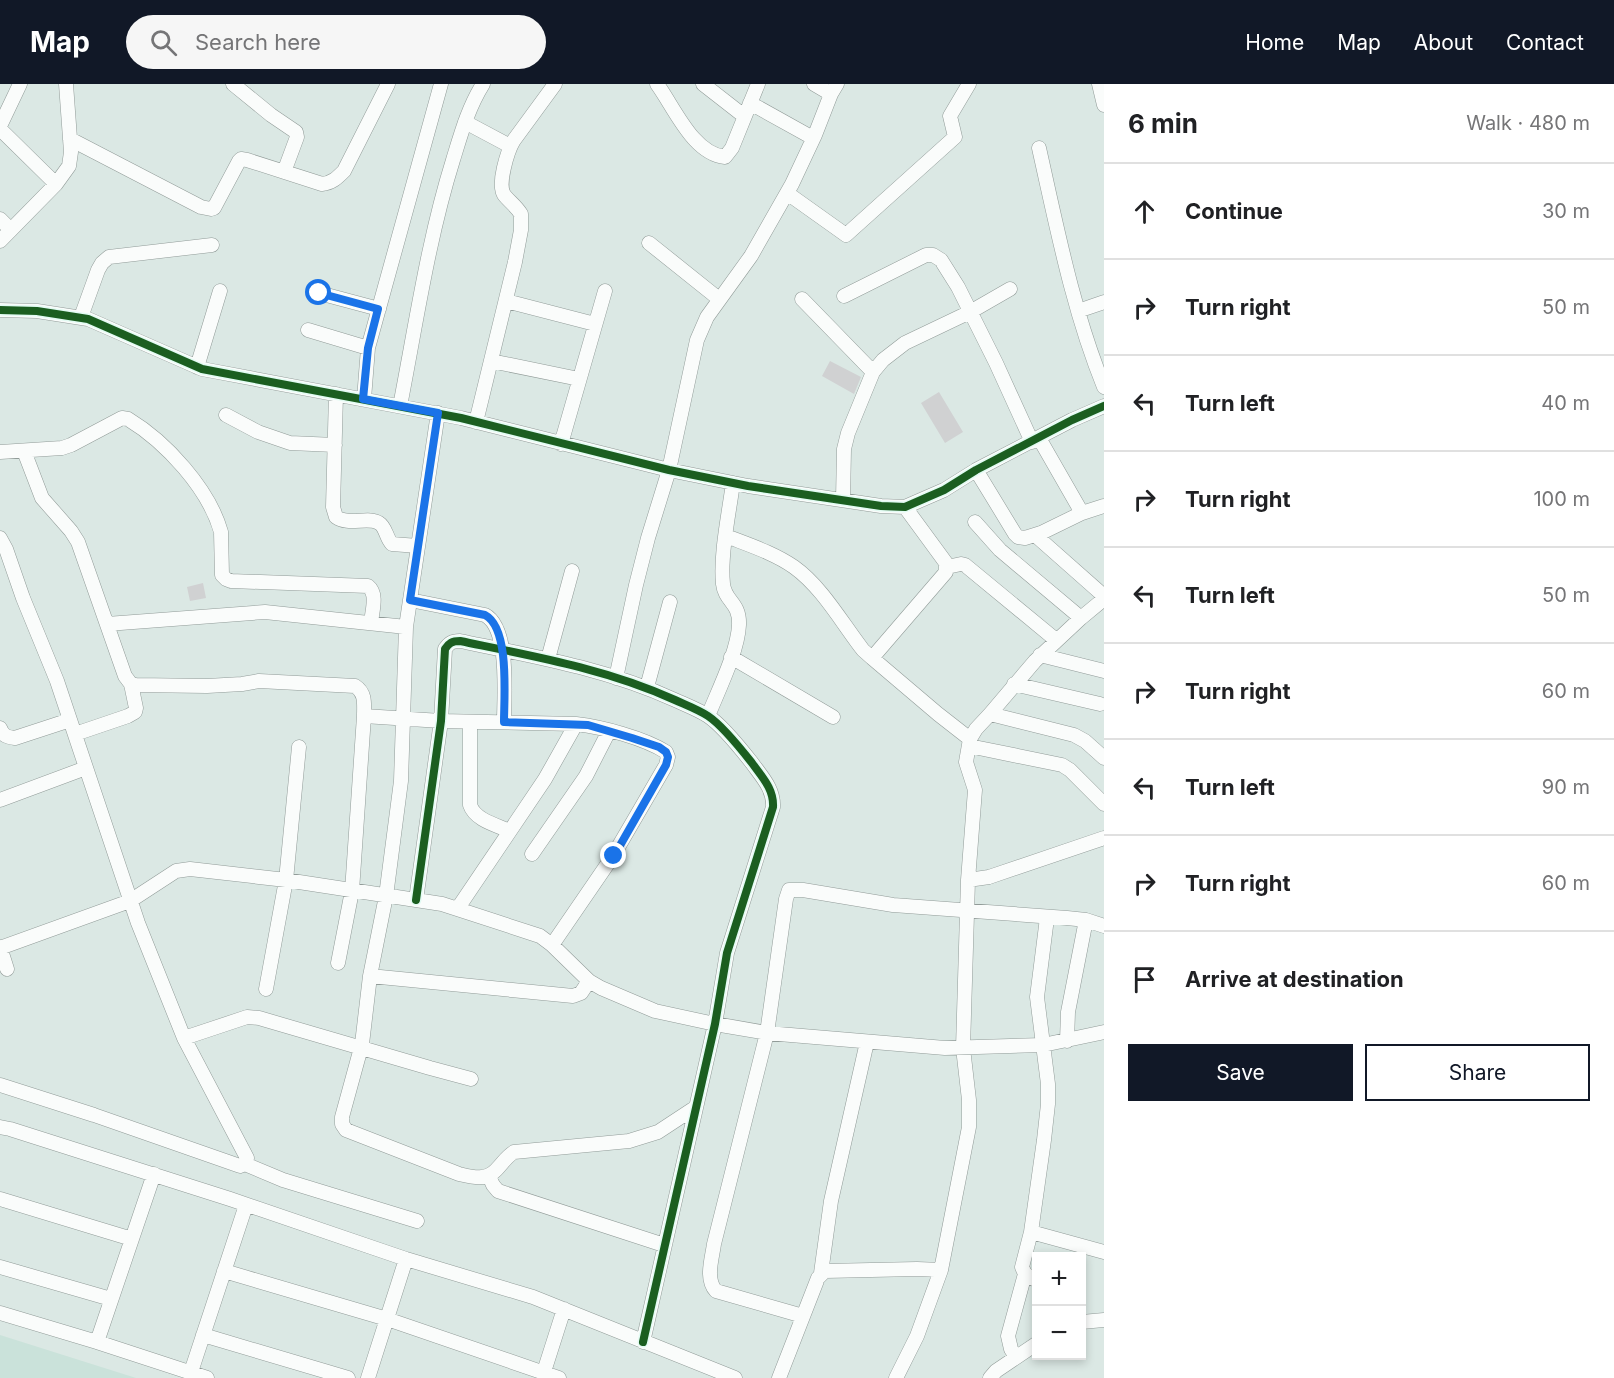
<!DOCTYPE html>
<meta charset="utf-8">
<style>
body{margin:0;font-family:Inter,sans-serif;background:#f6f6f6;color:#202124}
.controls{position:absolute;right:18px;bottom:18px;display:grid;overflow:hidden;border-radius:0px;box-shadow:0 3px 9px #0003}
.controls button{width:54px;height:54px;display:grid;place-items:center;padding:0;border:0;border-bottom:2px solid #e0e0e0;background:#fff;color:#202124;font:30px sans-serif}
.stop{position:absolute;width:18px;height:18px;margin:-14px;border:4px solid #1a73e8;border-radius:50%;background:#fff}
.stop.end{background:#1a73e8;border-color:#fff;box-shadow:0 2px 6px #0008}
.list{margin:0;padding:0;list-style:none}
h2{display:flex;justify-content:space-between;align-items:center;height:78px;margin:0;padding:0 24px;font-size:26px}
h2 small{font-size:20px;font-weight:400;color:#757577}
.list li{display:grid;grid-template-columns:39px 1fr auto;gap:18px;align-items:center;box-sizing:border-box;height:96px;padding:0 24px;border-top:2px solid #e0e0e0}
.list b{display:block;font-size:22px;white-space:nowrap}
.list em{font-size:20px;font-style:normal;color:#757577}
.actions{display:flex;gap:12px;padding:18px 24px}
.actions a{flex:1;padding:14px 0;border:2px solid #111827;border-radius:0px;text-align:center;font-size:21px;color:#111827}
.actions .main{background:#111827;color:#fff}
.icon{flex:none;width:33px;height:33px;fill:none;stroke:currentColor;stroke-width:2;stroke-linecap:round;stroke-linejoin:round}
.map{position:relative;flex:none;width:1104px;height:1294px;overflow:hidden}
header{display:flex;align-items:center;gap:36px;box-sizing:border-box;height:84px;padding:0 30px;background:#111827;color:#fff}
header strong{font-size:28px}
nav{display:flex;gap:33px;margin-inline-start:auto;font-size:21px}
.search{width:420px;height:54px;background:#f6f6f6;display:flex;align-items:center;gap:15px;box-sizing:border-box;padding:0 21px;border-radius:33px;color:#757577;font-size:22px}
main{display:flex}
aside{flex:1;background:#fff}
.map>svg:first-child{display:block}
</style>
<header>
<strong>Map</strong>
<div class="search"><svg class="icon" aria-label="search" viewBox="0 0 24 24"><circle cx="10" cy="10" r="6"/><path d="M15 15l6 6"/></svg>Search here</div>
<nav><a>Home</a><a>Map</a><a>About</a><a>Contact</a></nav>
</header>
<main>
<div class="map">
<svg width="1104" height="1294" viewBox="0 0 1104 1294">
<rect width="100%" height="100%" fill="#dbe8e4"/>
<path fill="#cae2da" d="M0,1251L136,1294H0Z"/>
<path fill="#d0d1d2" d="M830,277L861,293L854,310L822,292Z
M939,308L963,348L945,359L921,319Z
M203,499L206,514L190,517L187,503Z"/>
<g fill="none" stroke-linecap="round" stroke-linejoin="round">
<g stroke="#919b98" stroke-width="15">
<path id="street" d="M233,0L271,31L296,48L297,53L284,88
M657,0C674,23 693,70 725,73L732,64L758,0
M703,0L744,32
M814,0L831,10
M1099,0L1104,21
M750,19L813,54
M465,38L510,62
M0,42L20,0
M0,45L56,100
M70,55L201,123L211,125L214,124L239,77L241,75L247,76L322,100C332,99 337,94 344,87L388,0
M1039,64C1057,144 1073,227 1104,303
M787,109L846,151L955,53L950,32L969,0
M0,135L11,146
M0,157L56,100L69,82L71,68L66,0
M649,159L719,215
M319,209L379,225
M844,212L926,171H933L941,176L958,203L996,279L1032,358
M802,215L873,288
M506,217L595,240
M0,226L37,227L88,235L202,285L461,334L669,386L748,402L881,422L905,423L944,406L976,386L1072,336L1104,322
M1078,227L1104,218
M81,233L98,186L102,179L109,173L212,161
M308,246L368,264
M491,277L579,295
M197,283L220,207
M336,310L333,423L336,433C348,442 369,432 379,439C386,443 386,454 392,460L418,462
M364,315L368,264L441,0
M400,322C416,240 428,156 453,76C461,50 468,24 483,0
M438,329L406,543L401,697L386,812L370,892L362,960L342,1033V1040L346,1046L459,1090C472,1093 486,1097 496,1086C503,1079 506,1073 514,1068L629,1057L658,1048L696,1023
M226,331L258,348L290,359L335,361
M476,338L515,178L521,146V130C516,122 510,118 505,112C496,102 508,66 514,56L555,0
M1039,354L1082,429
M561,360L605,207
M24,367L42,414L71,447L78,458L125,592L131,600L136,601L207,602L242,600L259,597L355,602C366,609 364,620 364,632L352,807L338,879
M0,368L62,364L71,361L122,334L128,335C166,358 209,405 221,448L222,491L226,495L231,497L368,502C378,510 372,527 371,539
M976,386L1015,450L1018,453L1025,454L1041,449L1082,429L1104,422
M843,416L844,365L848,349L873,288L883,276L905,259L970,228L1010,205
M975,438L1000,466L1081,534
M1035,451L1104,512
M726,452C749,461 774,469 794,483C822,503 842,539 863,566L872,574L938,630L970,655
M0,454L6,465L23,514L57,597L138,839L184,954L247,1074L245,1080L240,1082L94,1031L0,1001
M947,483L961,480L965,481L1056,556
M410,516L485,531C510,544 504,613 504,638
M107,540L265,528L406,543
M1040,571L1104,587
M731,573L833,633
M872,574L946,488V479L905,423
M548,575L572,487
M616,594L636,501L648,454L669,386L697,256L707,233L751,172L792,100L815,51L831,10L837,0
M1014,600L1100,620
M647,603L670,518
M990,630L1074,651L1085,657L1104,674
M364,632L441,637L576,640C602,643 644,654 666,668L668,673L666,681L613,772L552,861
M708,632C718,607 738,567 739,541C740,518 725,518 723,500C720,471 729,429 733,399
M470,638V721C475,736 496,741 510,747
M0,644C3,652 7,653 15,654L70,636
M75,650L128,632L135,628L136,624L131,600
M969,662L1062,681L1070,686L1104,720
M0,716L86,684
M532,770L586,692L609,647
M968,796L989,793L1104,754
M416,816L441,637L445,565C449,559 452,557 460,557C533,572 607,585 675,616C686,621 699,626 708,632C723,642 741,665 752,679C762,693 774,705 773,723L727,869L715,940L643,1258
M458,824L545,695L576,640
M0,863L7,885
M0,864L130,817L176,787L190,785L286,796L442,820L540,852L552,861L589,897L601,904L655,927L715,940L767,949L945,964L1043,961L1104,948
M370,892L573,912L581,909L589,897
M266,905L286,796L299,663
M184,954L247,933L259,934L430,984L471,995
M1067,957L1068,928L1086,836
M0,1043L10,1045L230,1115L406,1175L533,1213L735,1294
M245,1080L283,1096L417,1137
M154,1090L97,1258L207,1294
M489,1092L493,1101L498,1107L664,1161
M0,1115L132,1155
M1031,1148L1104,1168
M0,1183L111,1215
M224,1187L387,1235L559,1294
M821,1189L831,1117L867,958
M1036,1196L1025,1190L1022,1183L1031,1148L1044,1056L1048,1020V1000L1037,913L1047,834
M0,1229L97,1258
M803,1232L716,1207C705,1195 712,1175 714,1160L767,949L786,815L789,806H803L893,821L1067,834L1086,836L1104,842
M1082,1238L1104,1236
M203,1251L348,1294
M1016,1273L1011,1265L1008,1252L1025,1190
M191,1288L246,1121
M368,1294L406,1175
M542,1294L564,1225
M779,1294L818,1194L825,1187L917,1185L941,1186
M896,1294L917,1252L941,1186L969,1043V1016L963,964L968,796L975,706L966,678L970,655L976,645L990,630L1035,577L1081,534L1104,515
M990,1294L996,1287L1036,1260"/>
</g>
<use href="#street" stroke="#fafcfb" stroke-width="14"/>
<g stroke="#e2fbf3" stroke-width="11">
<path id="cycleway" d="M0,226L37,227L88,235L202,285L461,334L669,386L748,402L881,422L905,423L944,406L976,386L1072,336L1104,322
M416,816L441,637L445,565C449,559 452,557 460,557C533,572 607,585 675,616C686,621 699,626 708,632C723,642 741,665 752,679C762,693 774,705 773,723L727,869L715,940L643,1258"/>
</g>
<use href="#cycleway" stroke="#1b5e20" stroke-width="8"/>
</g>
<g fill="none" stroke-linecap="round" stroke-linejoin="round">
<path stroke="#1a73e8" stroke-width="8" d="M319,209L378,225L368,264L363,315L438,329L410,516L485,531C510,544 504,613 504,638L588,641L632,654L659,663L666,668L668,673L666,681L614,772"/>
</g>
</svg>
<div class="controls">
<button>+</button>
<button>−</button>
</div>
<div class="stop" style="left:319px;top:209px"></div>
<div class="stop end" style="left:614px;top:772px"></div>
</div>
<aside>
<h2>6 min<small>Walk · 480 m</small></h2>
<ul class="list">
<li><svg class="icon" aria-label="ahead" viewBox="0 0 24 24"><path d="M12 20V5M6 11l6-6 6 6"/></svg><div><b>Continue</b></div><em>30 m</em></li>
<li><svg class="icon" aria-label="right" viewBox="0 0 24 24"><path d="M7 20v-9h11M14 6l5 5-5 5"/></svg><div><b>Turn right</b></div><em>50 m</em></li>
<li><svg class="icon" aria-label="left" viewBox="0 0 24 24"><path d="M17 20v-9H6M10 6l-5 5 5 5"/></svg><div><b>Turn left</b></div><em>40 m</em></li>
<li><svg class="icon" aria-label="right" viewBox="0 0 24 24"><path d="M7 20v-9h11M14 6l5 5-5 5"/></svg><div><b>Turn right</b></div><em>100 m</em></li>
<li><svg class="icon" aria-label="left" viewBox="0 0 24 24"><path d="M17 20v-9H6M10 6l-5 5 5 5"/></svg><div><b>Turn left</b></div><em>50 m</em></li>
<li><svg class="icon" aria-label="right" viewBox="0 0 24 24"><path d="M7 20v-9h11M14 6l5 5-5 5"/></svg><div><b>Turn right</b></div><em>60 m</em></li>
<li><svg class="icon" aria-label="left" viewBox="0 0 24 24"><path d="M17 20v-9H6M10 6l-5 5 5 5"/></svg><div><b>Turn left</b></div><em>90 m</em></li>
<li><svg class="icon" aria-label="right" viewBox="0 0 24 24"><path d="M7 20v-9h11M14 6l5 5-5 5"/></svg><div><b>Turn right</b></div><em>60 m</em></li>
<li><svg class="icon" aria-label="arrive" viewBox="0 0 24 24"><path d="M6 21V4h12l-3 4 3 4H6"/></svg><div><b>Arrive at destination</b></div></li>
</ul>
<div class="actions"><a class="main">Save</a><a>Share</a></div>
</aside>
</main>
